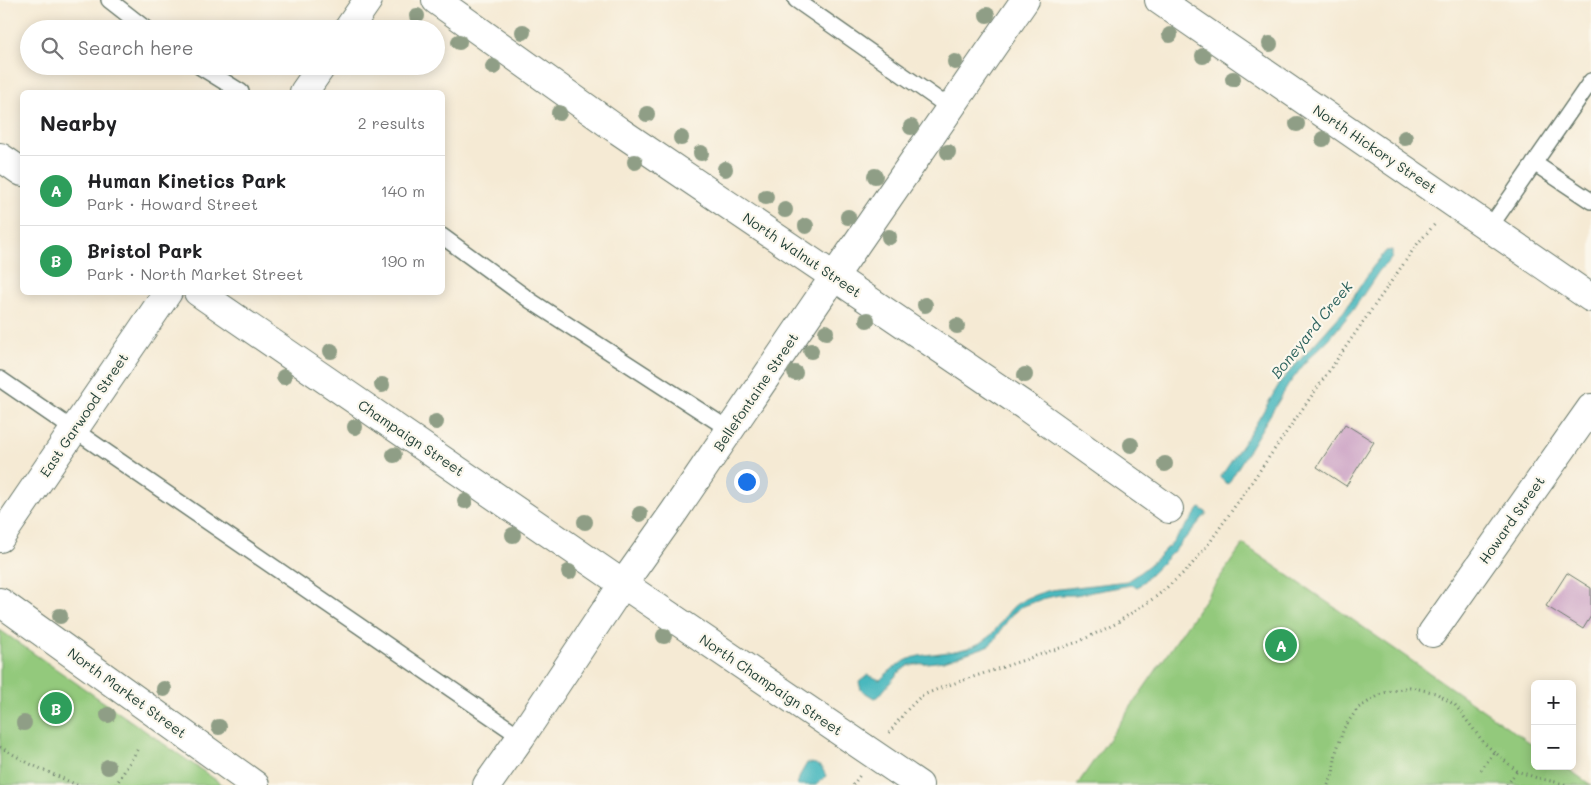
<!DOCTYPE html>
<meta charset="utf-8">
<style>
body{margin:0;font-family:Mali,sans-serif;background:#f2f2f2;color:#202124}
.controls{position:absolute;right:15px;bottom:15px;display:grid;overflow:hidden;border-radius:8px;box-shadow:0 2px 12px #0003}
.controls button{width:45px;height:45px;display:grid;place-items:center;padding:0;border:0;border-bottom:1px solid #e0e0e0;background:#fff;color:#202124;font:25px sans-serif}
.you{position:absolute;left:746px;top:481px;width:18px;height:18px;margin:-12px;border:4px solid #fff;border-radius:50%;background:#1a73e8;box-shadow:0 0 0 8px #1a73e833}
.badge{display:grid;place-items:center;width:32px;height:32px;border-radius:50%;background:#c8321e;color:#fff;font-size:16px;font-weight:700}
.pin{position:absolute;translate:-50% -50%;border:2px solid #fff;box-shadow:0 1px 5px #0006}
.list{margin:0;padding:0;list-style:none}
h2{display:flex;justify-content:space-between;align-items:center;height:65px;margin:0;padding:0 20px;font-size:21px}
h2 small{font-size:16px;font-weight:400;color:#757577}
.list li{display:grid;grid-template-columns:32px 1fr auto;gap:15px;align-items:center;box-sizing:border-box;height:70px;padding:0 20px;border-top:1px solid #e0e0e0}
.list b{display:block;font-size:19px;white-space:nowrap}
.list p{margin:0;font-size:16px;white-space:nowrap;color:#757577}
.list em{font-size:16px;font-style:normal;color:#757577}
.icon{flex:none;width:28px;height:28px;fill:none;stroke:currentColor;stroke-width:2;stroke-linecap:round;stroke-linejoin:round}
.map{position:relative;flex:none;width:1591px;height:785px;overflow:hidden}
.search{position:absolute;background:#fff;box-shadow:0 2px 12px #0003;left:20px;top:20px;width:425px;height:55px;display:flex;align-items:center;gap:12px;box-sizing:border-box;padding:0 18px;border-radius:28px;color:#757577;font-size:19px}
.panel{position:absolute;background:#fff;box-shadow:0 2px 12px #0003;left:20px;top:90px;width:425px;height:205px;border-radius:8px}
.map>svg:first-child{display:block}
</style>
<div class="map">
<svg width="1591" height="785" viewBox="0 0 1591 785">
<rect width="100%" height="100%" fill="#fbf7ec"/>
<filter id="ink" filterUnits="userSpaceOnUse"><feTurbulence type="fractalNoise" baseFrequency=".02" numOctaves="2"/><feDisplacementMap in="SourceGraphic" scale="10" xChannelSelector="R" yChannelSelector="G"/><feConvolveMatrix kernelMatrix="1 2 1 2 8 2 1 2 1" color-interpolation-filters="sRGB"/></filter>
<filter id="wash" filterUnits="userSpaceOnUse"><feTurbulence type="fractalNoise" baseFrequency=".0096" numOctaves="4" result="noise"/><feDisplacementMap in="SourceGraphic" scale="20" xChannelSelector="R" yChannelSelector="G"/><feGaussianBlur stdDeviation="1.12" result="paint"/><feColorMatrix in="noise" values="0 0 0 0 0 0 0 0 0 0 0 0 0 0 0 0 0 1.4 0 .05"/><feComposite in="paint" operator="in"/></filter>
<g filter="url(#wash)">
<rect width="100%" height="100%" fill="#f5ead4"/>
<path fill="#93c97b" stroke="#598358" d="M1243,544L1535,746V766H1564L1591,785H1077Z
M0,630L223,785H0Z"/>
<path fill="#48b8be" stroke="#347a79" d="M1392,250V258L1379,271L1353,310L1329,339L1308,359L1289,384L1228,484L1220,478L1254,427L1281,381L1344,311L1372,268L1386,251Z
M1200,508L1207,513L1175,550L1138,587L1131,585L1075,595H1059L1042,599L1021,607L1011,615L994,641L988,646L944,661L909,665L898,673L879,696L874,698L861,690L859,682L868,675L880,680C891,669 904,659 919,656C941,652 962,653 982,642C995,635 1003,617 1013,607C1022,599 1039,593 1051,590L1127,581C1157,563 1180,535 1200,508Z
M807,763C818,763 822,766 826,776L816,785H797L800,775Z"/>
<g id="blocks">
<path fill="#cca3c5" d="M1345,424L1374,442L1346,486L1317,467Z
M1567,573L1591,588V616L1583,629L1546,606Z"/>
</g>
</g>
<g filter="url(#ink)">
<use href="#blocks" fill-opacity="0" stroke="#6a7a6c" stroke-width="1"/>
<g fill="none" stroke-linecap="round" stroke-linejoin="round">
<g stroke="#6a7a6c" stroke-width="18">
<path id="service" d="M109,0L146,29
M796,0L950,108
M199,66L241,92
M1534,163L1591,201
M1490,227L1591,81
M442,236L531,301L730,430
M0,379L521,737"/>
</g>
<g stroke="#6a7a6c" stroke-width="30">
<path id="minor" d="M436,0L619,131L1025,406L1169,509
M1159,0L1591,298
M348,29L368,0
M304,92L322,66
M0,157L22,172
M198,292L623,584L919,785
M0,538L168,292
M1432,633L1591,408
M487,785L521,737L623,584L674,512L857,243L1025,0"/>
</g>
<g stroke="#6a7a6c" stroke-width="30">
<path id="secondary" d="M0,602L255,785"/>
</g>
<path stroke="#6a7a6c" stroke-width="3" stroke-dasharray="1 4" stroke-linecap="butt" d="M889,733L905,712L921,696L943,687L1078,642L1115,624L1157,596L1188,569L1210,542L1418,243L1436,223
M0,747L30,764L77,785
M1481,770L1494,752
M116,785L139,747
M853,785L860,775
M1328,785L1333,774L1336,752L1344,728L1358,708L1383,693L1410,687L1436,693L1455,705L1484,743L1517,771L1537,778L1569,785
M1507,785L1517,771"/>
<use href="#service" stroke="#fff" stroke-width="15"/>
<use href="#minor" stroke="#fff" stroke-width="28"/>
<use href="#secondary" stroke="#fff" stroke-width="28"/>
</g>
<g fill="#8f9e86">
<circle cx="987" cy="15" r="8"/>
<circle cx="417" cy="16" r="8"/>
<circle cx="523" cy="32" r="8"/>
<circle cx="1170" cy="35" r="8"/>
<circle cx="459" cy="42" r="8"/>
<circle cx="1270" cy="44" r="8"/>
<circle cx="1203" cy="56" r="8"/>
<circle cx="955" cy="62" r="8"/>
<circle cx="493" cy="67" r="8"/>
<circle cx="1233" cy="79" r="8"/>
<circle cx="559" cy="113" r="8"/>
<circle cx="647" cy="114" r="8"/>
<circle cx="1297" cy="124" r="8"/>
<circle cx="911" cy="127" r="8"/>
<circle cx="681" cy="138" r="8"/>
<circle cx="1405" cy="138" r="8"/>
<circle cx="1323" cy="139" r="8"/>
<circle cx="948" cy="152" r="8"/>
<circle cx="701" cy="153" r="8"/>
<circle cx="635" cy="162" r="8"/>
<circle cx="725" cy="169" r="8"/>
<circle cx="875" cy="176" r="8"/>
<circle cx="766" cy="197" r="8"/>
<circle cx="785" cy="210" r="8"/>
<circle cx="848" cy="217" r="8"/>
<circle cx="806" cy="226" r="8"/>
<circle cx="889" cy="237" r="8"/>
<circle cx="925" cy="305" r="8"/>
<circle cx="867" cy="320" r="8"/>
<circle cx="957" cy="326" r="8"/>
<circle cx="826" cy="332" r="8"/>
<circle cx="331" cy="351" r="8"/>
<circle cx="811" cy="351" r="8"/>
<circle cx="795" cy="373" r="8"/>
<circle cx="1025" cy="375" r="8"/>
<circle cx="284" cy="377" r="8"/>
<circle cx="382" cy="385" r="8"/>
<circle cx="436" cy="422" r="8"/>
<circle cx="355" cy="427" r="8"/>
<circle cx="1131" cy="445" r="8"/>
<circle cx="394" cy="455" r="8"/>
<circle cx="1165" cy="464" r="8"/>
<circle cx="465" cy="501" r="8"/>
<circle cx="640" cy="514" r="8"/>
<circle cx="585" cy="522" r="8"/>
<circle cx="513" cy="535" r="8"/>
<circle cx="569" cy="572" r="8"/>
<circle cx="60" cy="616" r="8"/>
<circle cx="664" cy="636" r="8"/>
<circle cx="164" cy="689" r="8"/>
<circle cx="108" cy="715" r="8"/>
<circle cx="24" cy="723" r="8"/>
<circle cx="219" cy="727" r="8"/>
<circle cx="108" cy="767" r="8"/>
</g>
</g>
<g text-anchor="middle" stroke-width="4.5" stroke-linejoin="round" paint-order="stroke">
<g font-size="14" fill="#1f3d34" stroke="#fbf7ec">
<text transform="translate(1375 149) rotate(34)" y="5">North Hickory Street</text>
<text transform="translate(802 255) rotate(34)" y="5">North Walnut Street</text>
<text transform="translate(756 392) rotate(-56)" y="5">Bellefontaine Street</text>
<text transform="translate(84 415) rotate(-56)" y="5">East Garwood Street</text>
<text transform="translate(411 438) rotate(34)" y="5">Champaign Street</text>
<text transform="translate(1512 520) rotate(-55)" y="5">Howard Street</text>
<text transform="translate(771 685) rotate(34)" y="5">North Champaign Street</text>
<text transform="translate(127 693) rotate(36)" y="5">North Market Street</text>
</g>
<g font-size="15" font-style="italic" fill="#2b625d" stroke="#fbf7ec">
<text transform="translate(1312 330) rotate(-51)" y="5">Boneyard Creek</text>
</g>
</g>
</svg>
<div class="controls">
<button>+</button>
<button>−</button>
</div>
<div class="you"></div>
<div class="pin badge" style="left:1281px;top:645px;background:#2e9e5b">A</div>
<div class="pin badge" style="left:56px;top:708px;background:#2e9e5b">B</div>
<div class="search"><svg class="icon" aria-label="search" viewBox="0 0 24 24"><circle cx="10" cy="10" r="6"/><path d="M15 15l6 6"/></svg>Search here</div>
<section class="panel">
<h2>Nearby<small>2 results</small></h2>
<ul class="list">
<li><span class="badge" style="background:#2e9e5b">A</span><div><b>Human Kinetics Park</b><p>Park · Howard Street</p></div><em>140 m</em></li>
<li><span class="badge" style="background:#2e9e5b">B</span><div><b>Bristol Park</b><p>Park · North Market Street</p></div><em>190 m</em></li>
</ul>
</section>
</div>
